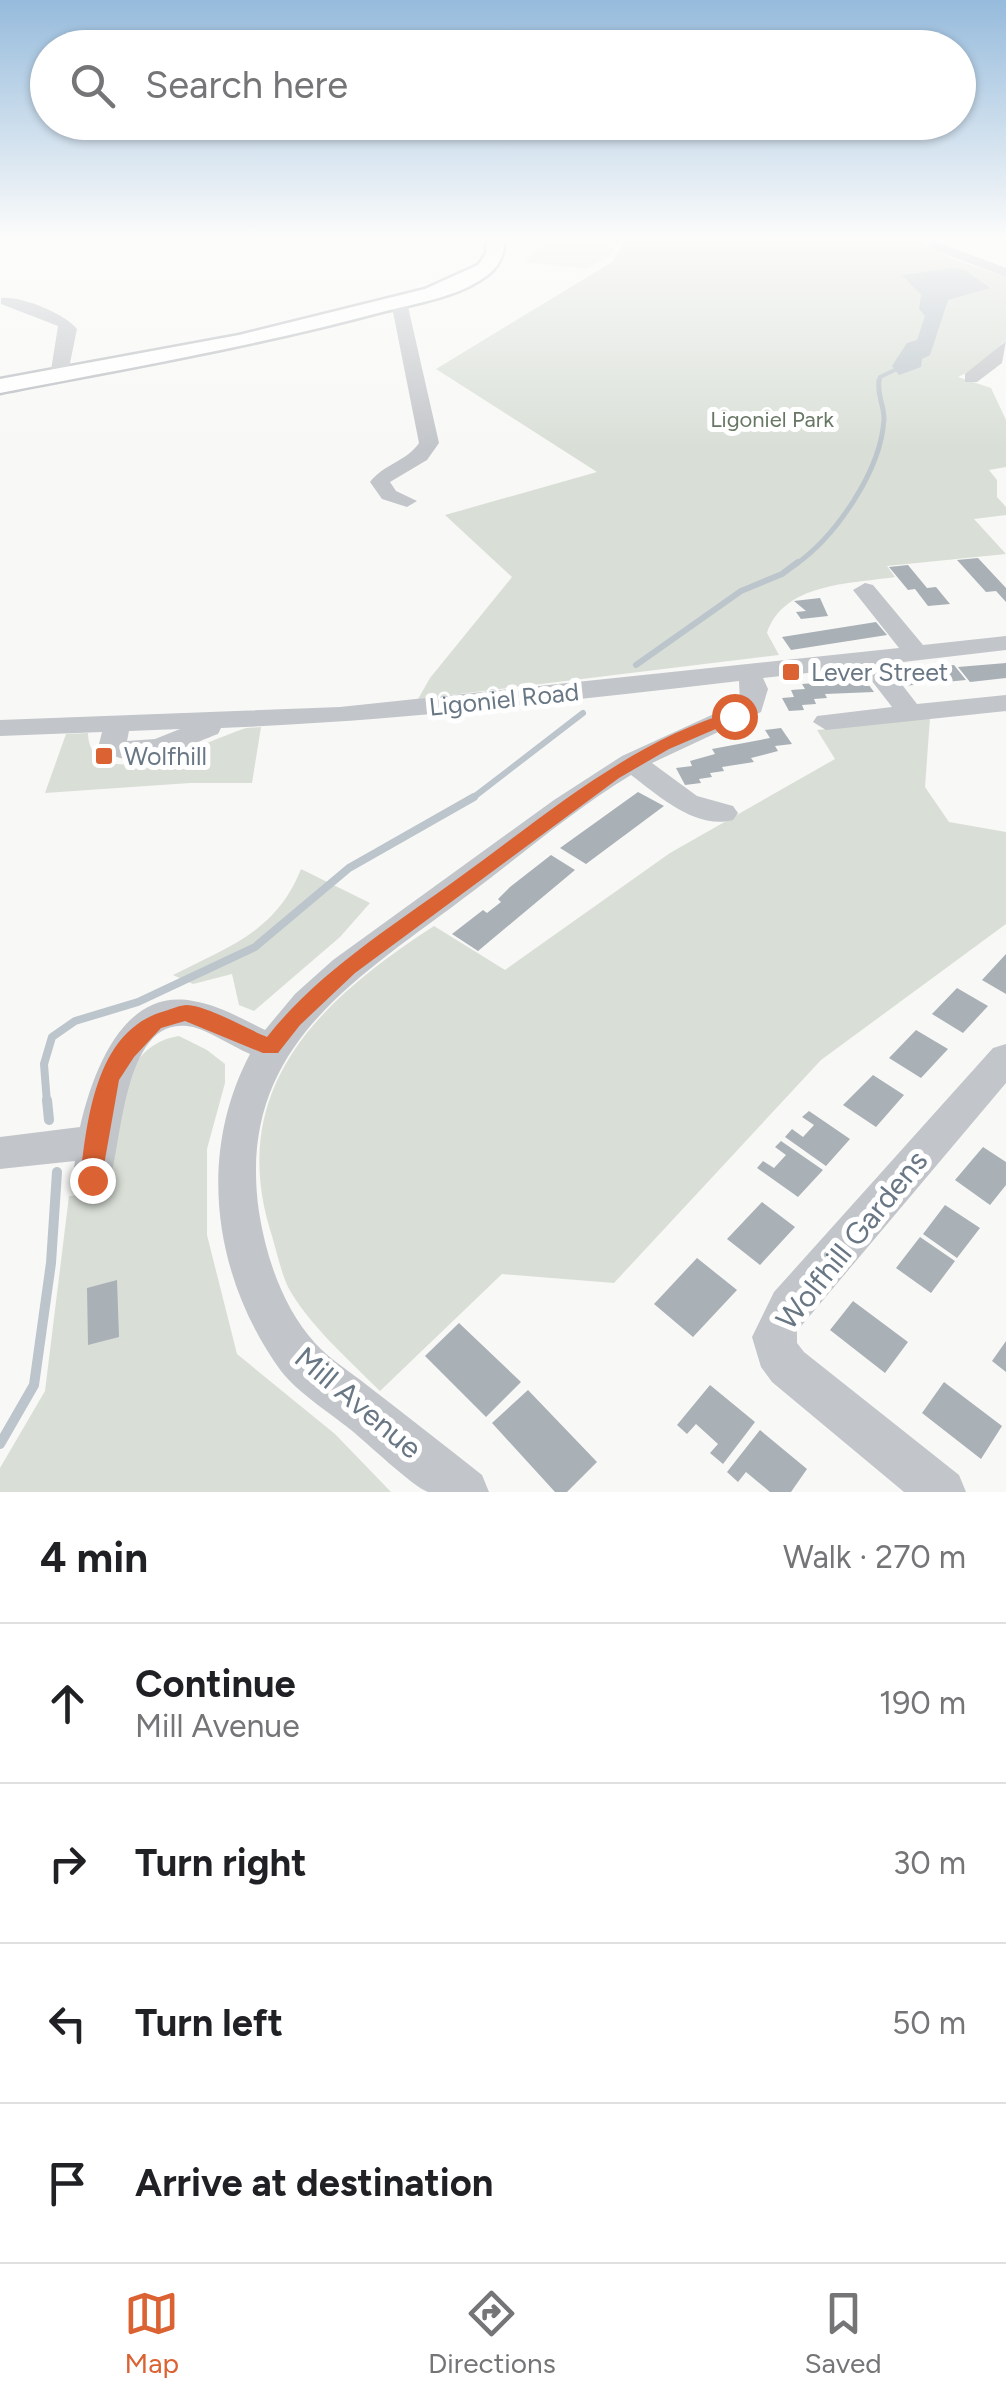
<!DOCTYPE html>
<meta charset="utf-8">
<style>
body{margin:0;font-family:Figtree,sans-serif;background:#f2f2f2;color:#202124}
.stop{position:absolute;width:30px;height:30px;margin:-22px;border:8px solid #db6233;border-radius:50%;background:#fff}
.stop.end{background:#db6233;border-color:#fff;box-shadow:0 2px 10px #0008}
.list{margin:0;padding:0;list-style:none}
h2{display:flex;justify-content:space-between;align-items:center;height:130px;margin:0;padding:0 40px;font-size:42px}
h2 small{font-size:32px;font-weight:400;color:#757577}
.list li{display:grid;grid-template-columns:65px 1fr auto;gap:30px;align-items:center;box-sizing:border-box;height:160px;padding:0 40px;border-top:2px solid #e0e0e0}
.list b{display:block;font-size:38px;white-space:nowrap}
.list p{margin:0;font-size:32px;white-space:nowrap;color:#757577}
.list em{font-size:32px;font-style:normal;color:#757577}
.icon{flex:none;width:55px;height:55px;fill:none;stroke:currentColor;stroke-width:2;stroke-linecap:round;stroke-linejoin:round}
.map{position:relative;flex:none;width:1006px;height:1492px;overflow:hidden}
.search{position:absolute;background:#fff;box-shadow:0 2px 8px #0004;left:30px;right:30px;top:30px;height:110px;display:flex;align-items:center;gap:25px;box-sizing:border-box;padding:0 35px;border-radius:55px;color:#757577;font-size:38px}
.sheet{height:770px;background:#fff}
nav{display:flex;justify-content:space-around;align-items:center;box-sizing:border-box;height:140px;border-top:2px solid #e0e0e0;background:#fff;font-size:28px;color:#757577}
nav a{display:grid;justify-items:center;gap:5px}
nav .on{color:#db6233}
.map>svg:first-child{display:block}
</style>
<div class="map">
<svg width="1006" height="1492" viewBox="0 0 1006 1492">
<rect width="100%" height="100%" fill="#f8f8f6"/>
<path fill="#e6e7e7" d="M535,240H619L611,255L587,269L525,262L539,246Z"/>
<path fill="#d9dfd7" d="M626,240H917L953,259L1006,277V340L973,370L958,377L991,388L1006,420V467L989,470L997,480V497L1006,507V515L974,519L1006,554L887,566L895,577C849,584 784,583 767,633L779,655L418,699L430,678L512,577L445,515L597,472L436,369L612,262Z
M930,718L925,787L949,822L1006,832V924L821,1060L614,1283L502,1274L380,1391C351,1362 307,1323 288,1287C281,1272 277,1253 272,1236C224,1088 320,1000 434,926L505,970L670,853L835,759L817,730Z
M261,727L252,783H190L45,793L66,734L88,733C90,801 211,739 246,728Z
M301,869L370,903L340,937L254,1011L239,1005L232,974L193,984L173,975C229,946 276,932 301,869Z
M179,1036L207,1050L225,1064V1083L207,1149V1235L237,1354L335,1434L391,1492H0V1468L45,1391L69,1196L106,1194C113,1141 111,1046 179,1036Z"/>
<path fill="#bcc5cb" d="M954,268L965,270L990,288L948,300L930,355L922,359L921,367L899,375L892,366L907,343L917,340L925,316L919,309L921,295L902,275Z"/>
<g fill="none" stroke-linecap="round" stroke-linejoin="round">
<path stroke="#bcc5cb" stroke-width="4" d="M879,383L880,377L899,368"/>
<path stroke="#bcc5cb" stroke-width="5" d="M795,565C836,536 881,471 884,419C884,405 877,395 879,380"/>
<path stroke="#bcc5cb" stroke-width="6" d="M636,665L741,591L782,574L798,562
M470,800L583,713"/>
<path stroke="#bcc5cb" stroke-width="8" d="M47,1103L44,1064L52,1037L75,1021L138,1002L255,947L349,868L474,797"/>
<path stroke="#bcc5cb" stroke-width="10" d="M47,1100L49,1120
M0,1444L34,1385L51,1263L57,1172"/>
</g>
<path fill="#a9b0b6" d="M978,558L1006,588V602L996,591L986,592L957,560Z
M908,565L927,588L936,587L950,604L928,606L915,589L908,590L889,567Z
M820,598L828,616L801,619L796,612L806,611L794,601Z
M876,622L887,635L791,650L782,637Z
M1006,663V678L970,682L958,667Z
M954,665L966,680L903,686L892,671Z
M863,677L874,692L825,694L827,698L814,699L816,704L802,705L804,710L789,711L782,698L794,697L791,690L805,689L802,684L815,683L813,679Z
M781,728L792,744L775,746L778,751L751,758L754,762L722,767L724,771L710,773L712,777L699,779L701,783L685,785L676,768L692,766L690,761L715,754L712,749L770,738L765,730Z
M638,792L664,806L586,864L560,848Z
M551,855L575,870L478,951L452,934L483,910L487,913L501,902L498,899L510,887Z
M1006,954V994L982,980Z
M957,988L988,1006L963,1033L932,1014Z
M916,1030L948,1049L921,1078L889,1058Z
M873,1075L904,1095L876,1127L843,1105Z
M809,1111L850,1139L826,1166L785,1137L792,1129L803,1137L814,1125L802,1117Z
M781,1141L823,1170L798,1197L757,1168L763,1161L774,1168L786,1155L775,1147Z
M983,1147L1006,1162V1185L990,1205L955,1180Z
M762,1202L795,1227L760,1265L727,1239Z
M945,1205L980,1228L957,1258L923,1234Z
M920,1237L955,1261L931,1293L896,1268Z
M697,1258L737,1290L693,1337L654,1304Z
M117,1280L119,1337L88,1345L87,1288Z
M853,1301L908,1342L885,1373L830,1330Z
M459,1323L521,1382L486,1417L425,1356Z
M1006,1341V1372L992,1361Z
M944,1382L1002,1426L981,1459L922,1413Z
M710,1385L755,1422L723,1464L710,1453L718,1444L696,1424L687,1434L677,1425Z
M528,1390L597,1462L567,1492H555L492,1423Z
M760,1430L807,1469L791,1492H770L746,1472L738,1482L727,1472Z"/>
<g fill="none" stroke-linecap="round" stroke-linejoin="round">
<g stroke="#b7bbbf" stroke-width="5">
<path id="major" d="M487,240H505C504,254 500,265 489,274C460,297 417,303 382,312C256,346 128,368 0,393V379L239,335L425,289L478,265L486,254Z"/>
</g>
<path fill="#c2c5c9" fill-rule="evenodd" d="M934,241L1006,268V277L929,248L927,245Z
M399,297L407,302L439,443L427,460L390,482L396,491L417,501L407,507L382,499L370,482C384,464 407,461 419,443L391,302Z
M1,298C21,296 64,313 77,329L69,368L74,373L71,377H59L51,370L58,326L1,304Z
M1006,341L1002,363L977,382H965V374Z
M865,583L873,585L923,645L1006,636V650L886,664L917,704L1006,695V711L826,730L813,722L817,716L892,707L861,667L763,678L768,689L761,712L652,763L697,796L733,806L738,813L733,820C696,830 659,796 631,775C575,809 525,852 472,892C358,979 235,1045 259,1212C266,1257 283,1308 315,1343C329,1359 351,1372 368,1386C406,1415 444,1445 482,1475L489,1492C472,1492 445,1492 428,1492C413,1487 366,1442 351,1430C329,1412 298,1393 281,1371C214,1279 196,1156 250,1054C231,1046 212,1032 193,1027C119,1010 123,1157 106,1192L92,1197L78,1192L72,1180L75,1161L0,1169V1137L80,1127C92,1075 122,987 193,1001C219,1005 242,1019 265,1030L295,994L333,960L554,800L622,756L740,702L739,681C566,701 395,721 221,728L218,734C185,746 126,779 99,744L102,732L0,736V720L340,707L899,648L853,590ZM180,729L155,739L127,741L129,731Z
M1006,1044V1083L797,1331V1343L804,1352L959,1475L966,1492H904L772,1382L761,1367L752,1337L774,1292L993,1048Z"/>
<use href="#major" fill="#fff" fill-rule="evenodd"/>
</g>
<linearGradient id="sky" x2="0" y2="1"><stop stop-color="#96bbdc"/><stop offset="0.53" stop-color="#fcfcfb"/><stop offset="1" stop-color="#fcfcfb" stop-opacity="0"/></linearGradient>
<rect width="1006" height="449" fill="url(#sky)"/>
<path fill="#db6233" d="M734,711L741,716L739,719L669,749L619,778L355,973L300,1025L278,1053H263L185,1021L161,1028L134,1057L119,1080L100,1188H83L80,1180C87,1121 95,1030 165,1011C171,1009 181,1005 187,1005C208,1006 247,1029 267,1037C319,971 393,926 460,877C546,815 631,741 734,711Z"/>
<g fill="#db6233" stroke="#fff" stroke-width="4">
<rect x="781" y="662" width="20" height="20" rx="5"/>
<rect x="94" y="746" width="20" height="20" rx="5"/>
</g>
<g text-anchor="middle" stroke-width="10" stroke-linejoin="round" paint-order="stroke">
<g font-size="22" fill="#667763" stroke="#fff">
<text x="772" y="427">Ligoniel Park</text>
</g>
<g font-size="25" fill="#697785" stroke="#fff" text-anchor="start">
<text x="811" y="681">Lever Street</text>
<text x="124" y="765">Wolfhill</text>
</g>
<g font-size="25" fill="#697785" stroke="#fff">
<text transform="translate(504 699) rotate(-6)" y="9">Ligoniel Road</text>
</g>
<g font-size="30" fill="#697785" stroke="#fff">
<text transform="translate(852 1240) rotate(-51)" y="10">Wolfhill Gardens</text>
<text transform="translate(358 1403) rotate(40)" y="10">Mill Avenue</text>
</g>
</g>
</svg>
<div class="stop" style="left:734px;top:716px"></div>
<div class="stop end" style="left:92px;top:1180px"></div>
<div class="search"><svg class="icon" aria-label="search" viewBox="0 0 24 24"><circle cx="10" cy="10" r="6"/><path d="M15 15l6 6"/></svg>Search here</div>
</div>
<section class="sheet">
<h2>4 min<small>Walk · 270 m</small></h2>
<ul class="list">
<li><svg class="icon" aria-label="ahead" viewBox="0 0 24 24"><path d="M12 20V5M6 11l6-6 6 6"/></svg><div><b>Continue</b><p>Mill Avenue</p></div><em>190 m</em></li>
<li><svg class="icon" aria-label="right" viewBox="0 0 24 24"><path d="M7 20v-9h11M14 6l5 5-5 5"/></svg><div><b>Turn right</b></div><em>30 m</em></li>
<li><svg class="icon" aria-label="left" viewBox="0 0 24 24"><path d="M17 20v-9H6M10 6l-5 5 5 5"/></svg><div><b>Turn left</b></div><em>50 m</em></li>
<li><svg class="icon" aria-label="arrive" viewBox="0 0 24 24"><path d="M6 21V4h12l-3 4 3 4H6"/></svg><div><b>Arrive at destination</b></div></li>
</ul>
</section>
<nav>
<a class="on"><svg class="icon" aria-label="map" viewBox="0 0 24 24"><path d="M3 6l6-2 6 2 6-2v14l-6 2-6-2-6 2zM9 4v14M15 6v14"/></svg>Map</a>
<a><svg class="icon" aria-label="directions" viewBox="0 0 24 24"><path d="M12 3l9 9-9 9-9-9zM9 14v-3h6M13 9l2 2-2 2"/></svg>Directions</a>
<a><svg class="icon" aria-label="saved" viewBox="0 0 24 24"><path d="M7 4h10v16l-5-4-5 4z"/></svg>Saved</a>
</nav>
